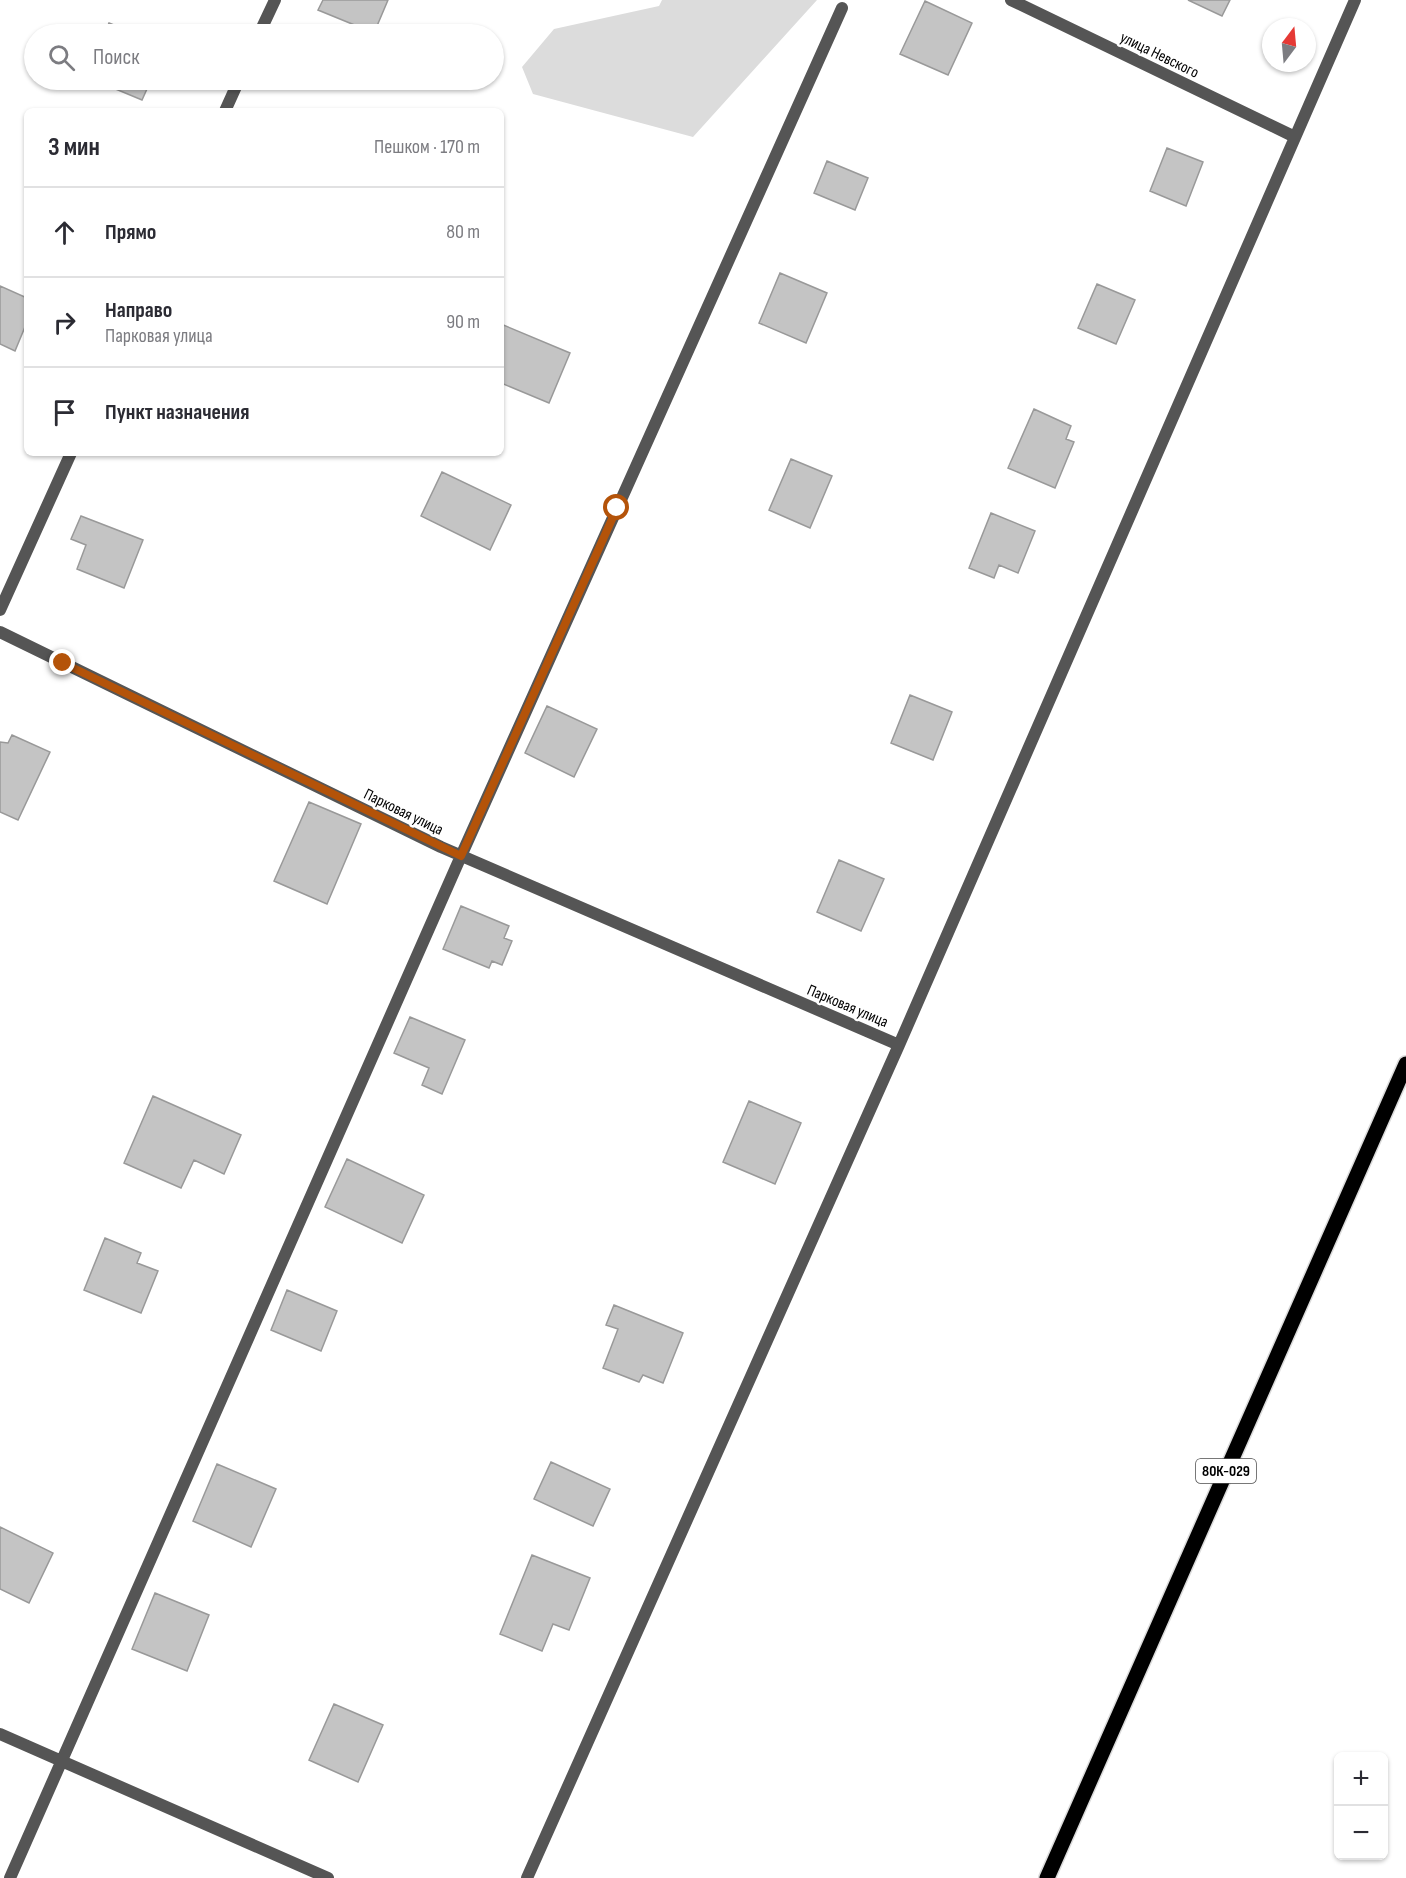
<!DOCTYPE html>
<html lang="ru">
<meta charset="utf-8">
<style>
body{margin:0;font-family:"Sofia Sans Condensed",sans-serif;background:#f2f2f3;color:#2b2b33}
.controls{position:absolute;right:18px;bottom:18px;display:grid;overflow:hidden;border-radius:9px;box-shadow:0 2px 4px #0004}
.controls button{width:54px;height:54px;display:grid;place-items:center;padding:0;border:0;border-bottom:2px solid #e1e1e2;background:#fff;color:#2b2b33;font:30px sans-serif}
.compass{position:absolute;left:1262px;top:18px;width:54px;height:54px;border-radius:50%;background:#fff;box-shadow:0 2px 4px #0004;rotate:16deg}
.stop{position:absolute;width:18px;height:18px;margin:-14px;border:4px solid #b45309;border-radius:50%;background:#fff}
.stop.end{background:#b45309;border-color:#fff;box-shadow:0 2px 6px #0008}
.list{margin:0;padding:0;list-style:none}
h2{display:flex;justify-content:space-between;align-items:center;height:78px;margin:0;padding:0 24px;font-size:26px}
h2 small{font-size:20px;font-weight:400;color:#7c7c81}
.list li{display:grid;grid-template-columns:39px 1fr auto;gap:18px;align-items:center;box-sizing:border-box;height:90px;padding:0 24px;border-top:2px solid #e1e1e2}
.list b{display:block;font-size:22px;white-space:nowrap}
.list p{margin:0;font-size:20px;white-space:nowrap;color:#7c7c81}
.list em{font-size:20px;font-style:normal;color:#7c7c81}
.icon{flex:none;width:33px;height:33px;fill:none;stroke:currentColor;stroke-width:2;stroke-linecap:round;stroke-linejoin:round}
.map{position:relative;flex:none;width:1406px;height:1878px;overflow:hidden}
.search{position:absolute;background:#fff;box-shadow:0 2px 4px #0004;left:24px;top:24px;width:480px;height:66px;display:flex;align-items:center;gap:15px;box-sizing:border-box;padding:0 21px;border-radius:33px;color:#7c7c81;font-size:22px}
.panel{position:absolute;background:#fff;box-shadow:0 2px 4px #0004;left:24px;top:108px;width:480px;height:348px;border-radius:9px}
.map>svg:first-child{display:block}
</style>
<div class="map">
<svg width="1406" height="1878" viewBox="0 0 1406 1878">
<rect width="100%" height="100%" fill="#fff"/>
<path fill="#dcdcdc" d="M662,0H817L693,137L533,94L522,67L554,29L659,6Z"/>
<path fill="#c4c4c4" stroke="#999" stroke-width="1.5" d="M323,0H388L374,33L318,10Z
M1188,0H1230L1222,16Z
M925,1L972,23L948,75L900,54Z
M109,23L136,34H104Z
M94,80H151L142,100Z
M1167,148L1203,162L1186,206L1150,191Z
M827,161L868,178L855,210L814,193Z
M780,273L827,293L806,343L759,323Z
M1097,284L1135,300L1116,344L1078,328Z
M0,286L27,298V322L15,351L0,344Z
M501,324L570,353L549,403L501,383Z
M1034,409L1071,426L1066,439L1074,442L1055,488L1008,468Z
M791,459L832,476L810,528L769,510Z
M442,472L511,505L490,550L421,516Z
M991,513L1035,531L1018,573L999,565L994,578L969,568Z
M81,516L143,540L124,588L77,569L86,545L71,539Z
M910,695L952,712L933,760L891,743Z
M547,706L597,729L574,777L525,753Z
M12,735L50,752L18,820L0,812V742L8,743Z
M309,802L361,824L327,904L274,881Z
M839,860L884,879L861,931L817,912Z
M461,906L509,926L504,938L512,941L502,965L492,961L489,968L443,949Z
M410,1017L465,1040L442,1094L422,1085L429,1068L394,1053Z
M153,1096L241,1135L224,1174L194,1160L181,1188L124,1163Z
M749,1101L801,1123L775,1184L723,1162Z
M347,1159L424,1195L402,1243L325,1207Z
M105,1238L141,1253L137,1263L158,1271L141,1313L84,1290Z
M287,1290L337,1311L321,1351L271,1330Z
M614,1305L683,1333L663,1383L643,1375L639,1382L603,1368L618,1329L606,1325Z
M551,1462L610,1489L593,1526L534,1499Z
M217,1464L276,1489L251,1547L193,1521Z
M0,1527L53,1553L29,1603L0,1589Z
M532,1555L590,1578L569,1630L553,1624L542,1651L500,1634Z
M155,1593L209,1615L187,1671L132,1649Z
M334,1704L383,1725L358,1782L309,1760Z"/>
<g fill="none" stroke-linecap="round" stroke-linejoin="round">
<g stroke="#dbdbdb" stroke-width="18">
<path id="primary" d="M1047,1878L1406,1064"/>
</g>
<path stroke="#555" stroke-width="12" d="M1011,0L1295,137
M259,34L275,0
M225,111L239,80
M0,610L71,453
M0,632L441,847L899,1045
M0,1734L328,1878
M10,1878L461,856L842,8
M527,1878L899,1045L1355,0"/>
<use href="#primary" stroke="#000" stroke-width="15"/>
</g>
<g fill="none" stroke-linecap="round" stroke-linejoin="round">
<path stroke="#b45309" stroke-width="8" d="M63,663L461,856L617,508"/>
</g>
<g text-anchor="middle" stroke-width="5" stroke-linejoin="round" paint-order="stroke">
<rect fill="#fff" stroke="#4c4c4c" stroke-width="1.5" x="1196" y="1459" width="60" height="24" rx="4.5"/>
<g font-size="15" font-weight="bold" fill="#000">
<text x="1226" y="1476">80К-029</text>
</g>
<g font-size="16" fill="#000" stroke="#fff">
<text transform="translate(1160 54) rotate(26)" y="6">улица Невского</text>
<text transform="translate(404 811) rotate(26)" y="6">Парковая улица</text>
<text transform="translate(848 1005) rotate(23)" y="6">Парковая улица</text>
</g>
</g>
</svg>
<div class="controls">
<button>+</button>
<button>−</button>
</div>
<svg class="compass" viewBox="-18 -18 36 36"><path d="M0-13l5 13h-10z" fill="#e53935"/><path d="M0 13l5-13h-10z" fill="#7c7c81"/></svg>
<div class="stop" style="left:617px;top:508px"></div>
<div class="stop end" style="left:63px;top:663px"></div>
<div class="search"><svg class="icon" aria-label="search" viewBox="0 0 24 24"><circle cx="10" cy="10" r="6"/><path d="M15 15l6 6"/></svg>Поиск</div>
<section class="panel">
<h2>3 мин<small>Пешком · 170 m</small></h2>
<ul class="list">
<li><svg class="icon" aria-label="ahead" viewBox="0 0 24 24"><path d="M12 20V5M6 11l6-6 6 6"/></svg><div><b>Прямо</b></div><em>80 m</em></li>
<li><svg class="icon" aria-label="right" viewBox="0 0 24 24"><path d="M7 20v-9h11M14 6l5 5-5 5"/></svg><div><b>Направо</b><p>Парковая улица</p></div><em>90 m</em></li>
<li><svg class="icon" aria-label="arrive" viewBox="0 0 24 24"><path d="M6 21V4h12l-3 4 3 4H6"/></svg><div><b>Пункт назначения</b></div></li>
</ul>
</section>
</div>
